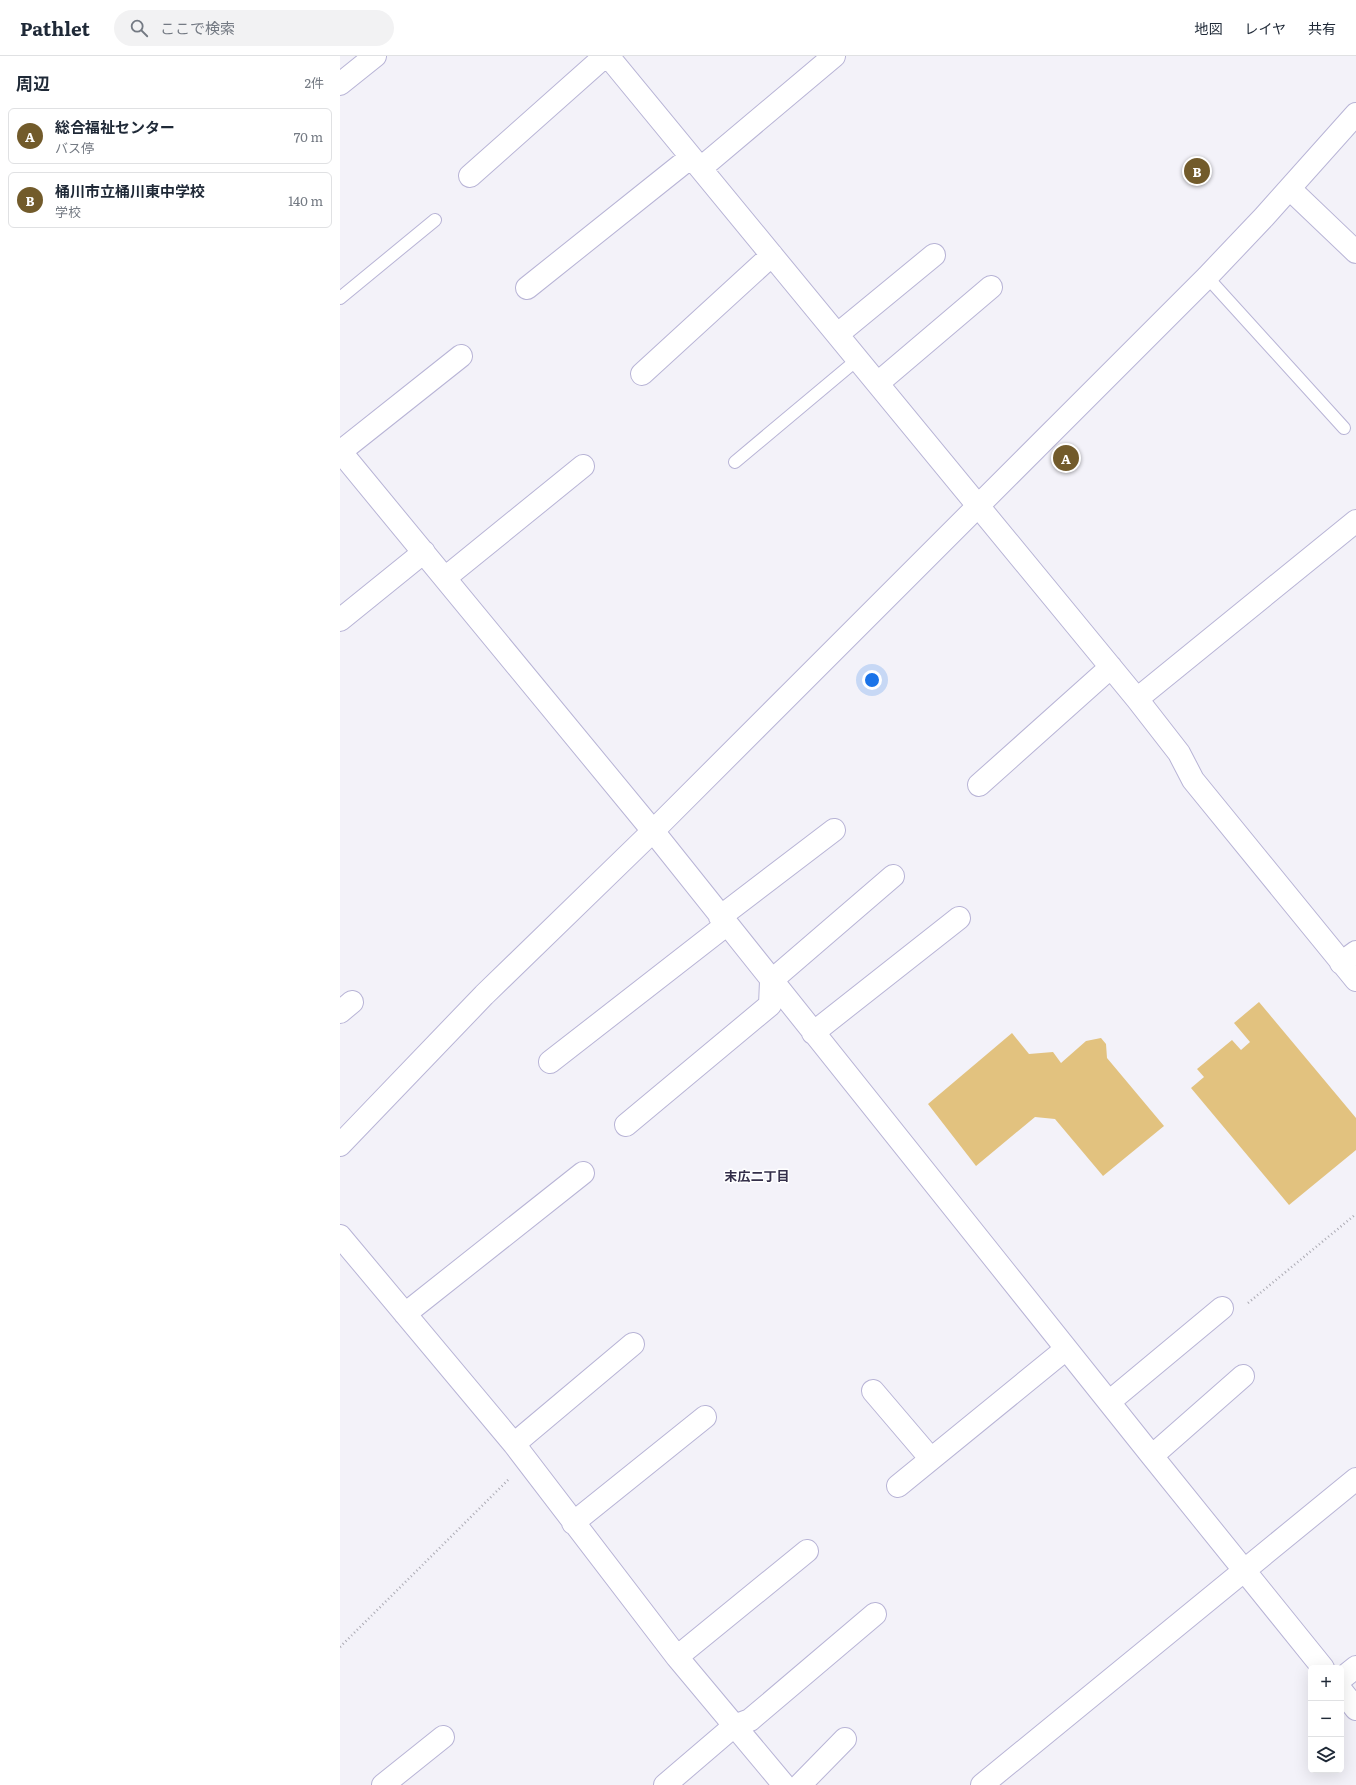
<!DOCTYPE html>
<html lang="ja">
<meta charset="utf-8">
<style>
body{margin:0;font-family:Literata,"Noto Sans JP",serif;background:#f2f2f3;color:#1f2937}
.controls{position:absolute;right:12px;bottom:12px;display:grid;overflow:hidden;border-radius:6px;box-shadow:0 4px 16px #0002}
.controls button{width:36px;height:36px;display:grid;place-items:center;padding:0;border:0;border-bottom:1px solid #e0e1e3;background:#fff;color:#1f2937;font:20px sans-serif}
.you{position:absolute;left:532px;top:624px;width:14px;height:14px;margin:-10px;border:3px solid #fff;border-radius:50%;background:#1a73e8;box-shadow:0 0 0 6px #1a73e833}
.badge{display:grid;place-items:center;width:26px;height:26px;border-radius:50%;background:#725b2b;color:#fff;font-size:13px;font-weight:700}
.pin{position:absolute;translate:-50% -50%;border:2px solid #fff;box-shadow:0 1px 4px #0006}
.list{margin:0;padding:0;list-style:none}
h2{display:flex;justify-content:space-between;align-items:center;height:52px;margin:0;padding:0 16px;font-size:17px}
h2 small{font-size:13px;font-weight:400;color:#747a83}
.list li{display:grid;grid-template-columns:26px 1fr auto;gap:12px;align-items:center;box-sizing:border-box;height:56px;margin:0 8px 8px;padding:0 8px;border:1px solid #e0e1e3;border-radius:6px}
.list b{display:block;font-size:15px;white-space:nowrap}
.list p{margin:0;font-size:13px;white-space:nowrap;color:#747a83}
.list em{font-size:13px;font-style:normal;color:#747a83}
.icon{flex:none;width:22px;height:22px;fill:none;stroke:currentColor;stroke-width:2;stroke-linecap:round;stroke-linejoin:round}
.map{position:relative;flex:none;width:1016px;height:1729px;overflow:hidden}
header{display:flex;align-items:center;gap:24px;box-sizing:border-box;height:56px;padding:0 20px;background:#fff;border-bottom:1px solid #e0e1e3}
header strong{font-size:19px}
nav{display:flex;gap:22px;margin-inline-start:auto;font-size:14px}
.search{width:280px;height:36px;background:#f2f2f3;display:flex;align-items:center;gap:10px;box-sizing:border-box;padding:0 14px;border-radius:22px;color:#747a83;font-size:15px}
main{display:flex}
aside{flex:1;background:#fff}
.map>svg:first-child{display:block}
</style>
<header>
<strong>Pathlet</strong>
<div class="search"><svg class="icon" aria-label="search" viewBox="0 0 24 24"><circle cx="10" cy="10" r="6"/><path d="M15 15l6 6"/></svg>ここで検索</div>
<nav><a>地図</a><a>レイヤ</a><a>共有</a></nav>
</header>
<main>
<aside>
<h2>周辺<small>2件</small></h2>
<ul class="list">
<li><span class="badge">A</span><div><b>総合福祉センター</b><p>バス停</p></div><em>70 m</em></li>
<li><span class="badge">B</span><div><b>桶川市立桶川東中学校</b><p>学校</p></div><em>140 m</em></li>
</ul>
</aside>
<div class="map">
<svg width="1016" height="1729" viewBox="0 0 1016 1729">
<rect width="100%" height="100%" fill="#f3f2f9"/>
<path fill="#e2c27f" d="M919,946L1016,1062V1094L949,1149L851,1032L864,1021L857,1013L892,984L901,994L910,986L894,967Z
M672,977L689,998L713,996L721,1007L746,985L761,982L766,988L767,1002L824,1070L763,1120L715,1063L695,1061L636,1110L588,1048Z"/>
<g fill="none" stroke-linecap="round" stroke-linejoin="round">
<g stroke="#b8b4d6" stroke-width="14">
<path id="service" d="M867,221L1004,372
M0,242L95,164
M395,406L518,303"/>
</g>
<g stroke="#b8b4d6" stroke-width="24">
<path id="minor" d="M268,0L797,643L839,697L853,724L1016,924
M0,28L35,0
M361,112L494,0
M130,120L265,0
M950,133L1016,196
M187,232L351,101
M498,278L594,199
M302,318L432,199
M538,327L651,231
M0,395L313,775L812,1400L983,1612
M0,396L121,300
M105,522L243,410
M0,564L84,496
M797,643L1016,465
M639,729L771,611
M380,861L494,774
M1001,907L1016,896
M0,956L12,946
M473,977L619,862
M210,1006L386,869
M286,1069L430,949L431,925L553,820
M0,1180L174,1388L337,1601L444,1729
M65,1258L243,1117
M533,1335L591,1403
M769,1346L882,1252
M174,1388L293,1288
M812,1400L903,1320
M558,1430L726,1293
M233,1467L365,1361
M337,1601L467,1495
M1001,1623L1016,1611
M1001,1634L1016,1653
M43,1729L103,1681
M325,1729L394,1670L410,1664L535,1558
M460,1729L505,1683
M642,1729L1016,1423"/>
</g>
<g stroke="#b8b4d6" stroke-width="24">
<path id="tertiary" d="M0,1089L144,939L313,775L867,221L924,161L1016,58"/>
</g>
<path stroke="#abaab3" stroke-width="2.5" stroke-dasharray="1 3" stroke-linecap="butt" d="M908,1247L1016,1158
M0,1591L169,1423"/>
<use href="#service" stroke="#fff" stroke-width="12"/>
<use href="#minor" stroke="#fff" stroke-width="22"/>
<use href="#tertiary" stroke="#fff" stroke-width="22"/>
</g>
<g text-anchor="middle" stroke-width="3" stroke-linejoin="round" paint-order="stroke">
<g font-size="13" font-weight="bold" fill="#342f4a" stroke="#fff">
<text x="417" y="1125">末広二丁目</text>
</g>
</g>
</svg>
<div class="controls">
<button>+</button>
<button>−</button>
<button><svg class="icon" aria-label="layers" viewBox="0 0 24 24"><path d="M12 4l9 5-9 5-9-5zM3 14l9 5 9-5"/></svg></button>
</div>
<div class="you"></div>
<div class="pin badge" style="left:726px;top:402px">A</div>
<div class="pin badge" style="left:857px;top:115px">B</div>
</div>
</main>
